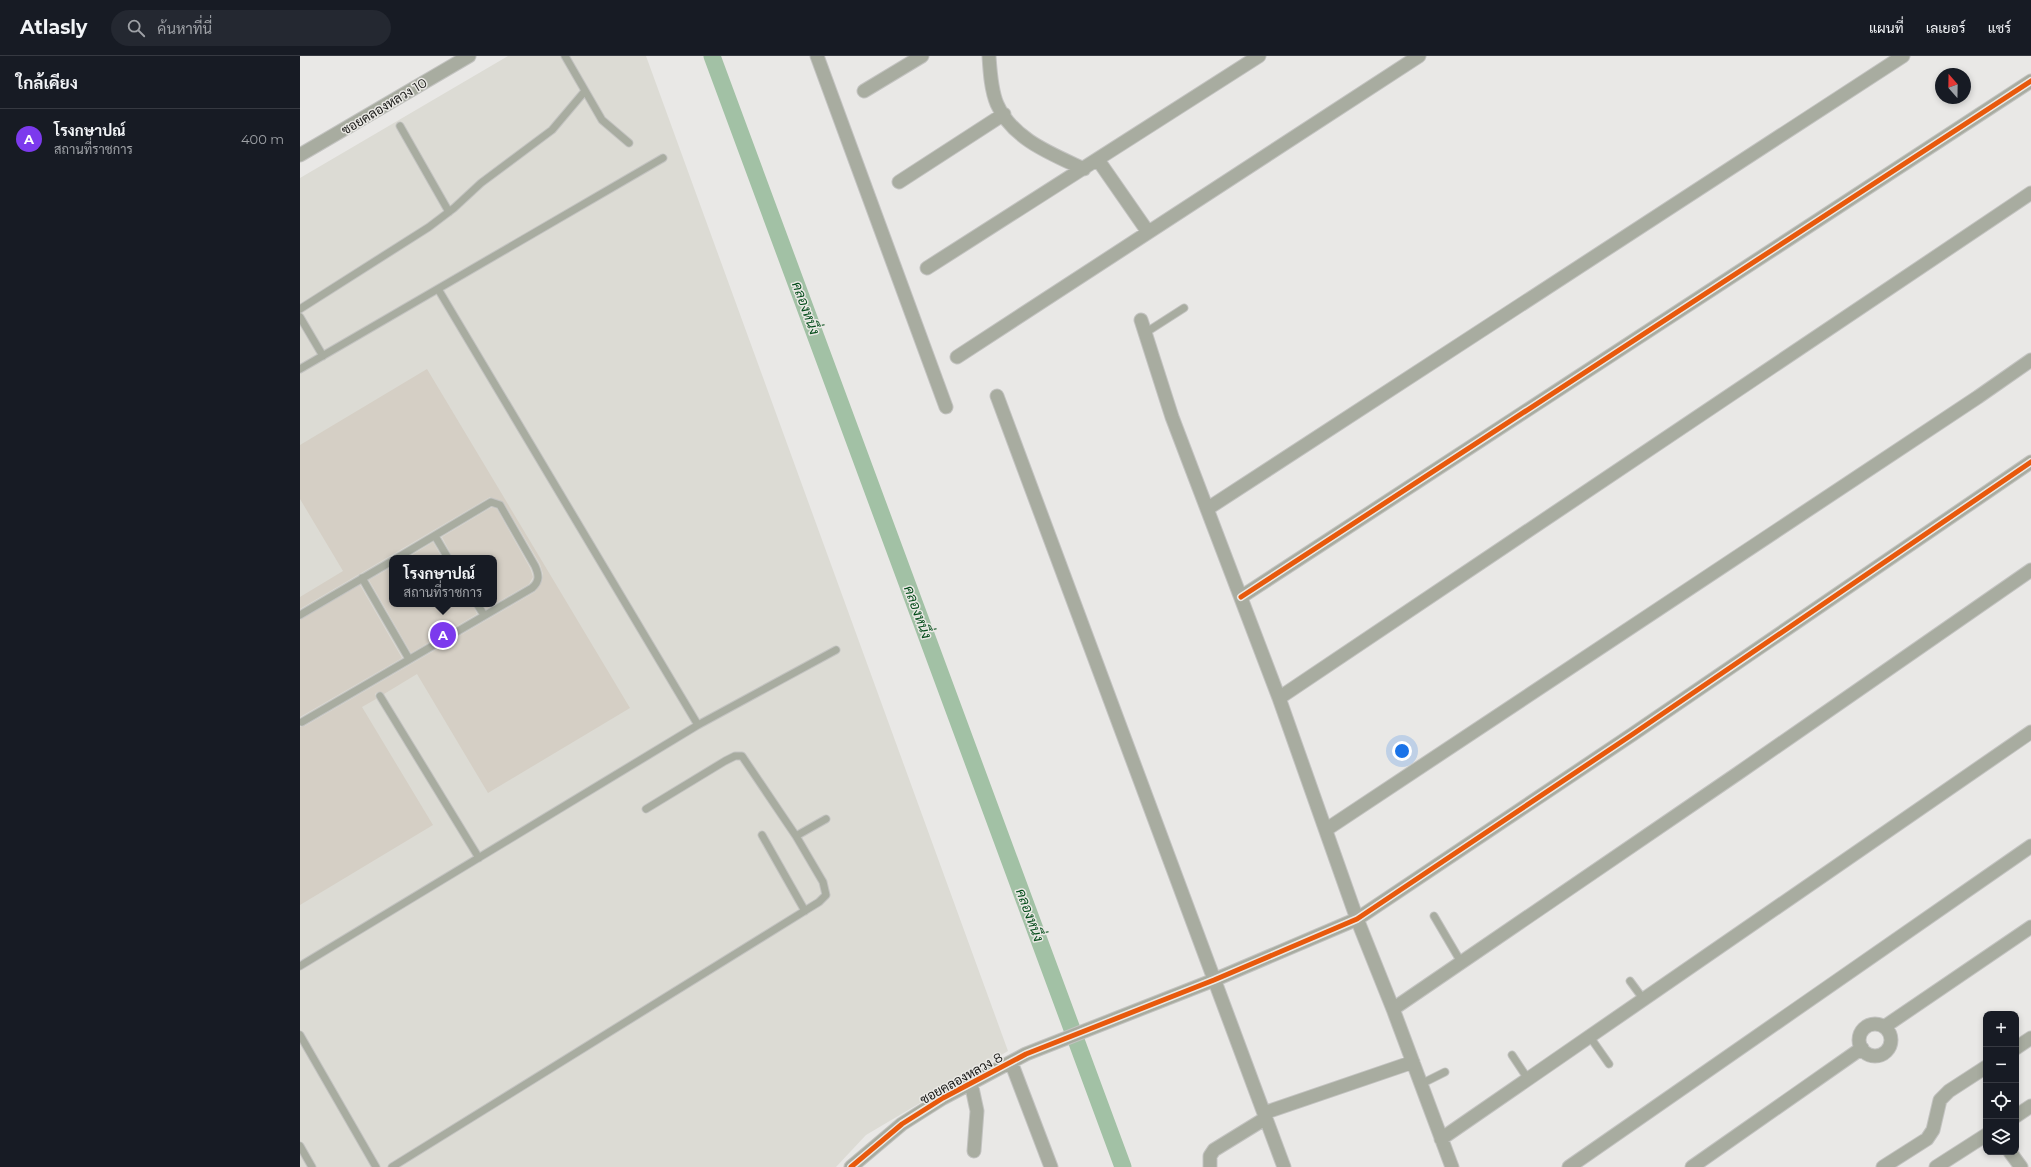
<!DOCTYPE html>
<html lang="th">
<meta charset="utf-8">
<style>
body{margin:0;font-family:Montserrat,Sarabun,sans-serif;background:#242831;color:#f1f3f6}
.controls{position:absolute;right:12px;bottom:12px;display:grid;overflow:hidden;border-radius:8px;box-shadow:0 2px 6px #0003}
.controls button{width:36px;height:36px;display:grid;place-items:center;padding:0;border:0;border-bottom:1px solid #363941;background:#171b24;color:#f1f3f6;font:20px sans-serif}
.compass{position:absolute;left:1635px;top:12px;width:36px;height:36px;border-radius:50%;background:#171b24;box-shadow:0 2px 6px #0003;rotate:340deg}
.you{position:absolute;left:1102px;top:695px;width:14px;height:14px;margin:-10px;border:3px solid #fff;border-radius:50%;background:#1a73e8;box-shadow:0 0 0 6px #1a73e833}
.badge{display:grid;place-items:center;width:26px;height:26px;border-radius:50%;background:#7c3aed;color:#fff;font-size:13px;font-weight:700}
.pin{position:absolute;translate:-50% -50%;border:2px solid #fff;box-shadow:0 1px 4px #0006}
.popup{position:absolute;left:89px;top:499px;width:108px;height:52px;box-sizing:border-box;display:grid;place-content:center;border-radius:8px;background:#171b24;filter:drop-shadow(0 1px 3px #0005);font-size:13px;white-space:nowrap;color:#9ea1a6}
.popup b{font-size:15px;color:#f1f3f6}
.popup::after{content:'';position:absolute;left:50%;top:100%;margin-left:-8px;border:8px solid transparent;border-top-color:#171b24}
.list{margin:0;padding:0;list-style:none}
h2{display:flex;justify-content:space-between;align-items:center;height:52px;margin:0;padding:0 16px;font-size:17px}
h2 small{font-size:13px;font-weight:400;color:#9ea1a6}
.list li{display:grid;grid-template-columns:26px 1fr auto;gap:12px;align-items:center;box-sizing:border-box;height:60px;padding:0 16px;border-top:1px solid #363941}
.list b{display:block;font-size:15px;white-space:nowrap}
.list p{margin:0;font-size:13px;white-space:nowrap;color:#9ea1a6}
.list em{font-size:13px;font-style:normal;color:#9ea1a6}
.icon{flex:none;width:22px;height:22px;fill:none;stroke:currentColor;stroke-width:2;stroke-linecap:round;stroke-linejoin:round}
.map{position:relative;flex:none;width:1731px;height:1111px;overflow:hidden}
header{display:flex;align-items:center;gap:24px;box-sizing:border-box;height:56px;padding:0 20px;background:#171b24;border-bottom:1px solid #363941}
header strong{font-size:19px}
nav{display:flex;gap:22px;margin-inline-start:auto;font-size:14px}
.search{width:280px;height:36px;background:#242831;display:flex;align-items:center;gap:10px;box-sizing:border-box;padding:0 14px;border-radius:22px;color:#9ea1a6;font-size:15px}
main{display:flex}
aside{flex:1;background:#171b24}
.map>svg:first-child{display:block}
</style>
<header>
<strong>Atlasly</strong>
<div class="search"><svg class="icon" aria-label="search" viewBox="0 0 24 24"><circle cx="10" cy="10" r="6"/><path d="M15 15l6 6"/></svg>ค้นหาที่นี่</div>
<nav><a>แผนที่</a><a>เลเยอร์</a><a>แชร์</a></nav>
</header>
<main>
<aside>
<h2>ใกล้เคียง<small></small></h2>
<ul class="list">
<li><span class="badge">A</span><div><b>โรงกษาปณ์</b><p>สถานที่ราชการ</p></div><em>400 m</em></li>
</ul>
</aside>
<div class="map">
<svg width="1731" height="1111" viewBox="0 0 1731 1111">
<rect width="100%" height="100%" fill="#e9e8e6"/>
<path fill="#dcdbd4" fill-rule="evenodd" d="M208,0H346L708,995L566,1079L536,1111H0V122ZM92,502H194V548H92Z"/>
<g fill="none" stroke-linecap="round" stroke-linejoin="round">
<path stroke="#a2c1a5" stroke-width="17" d="M412,0L823,1111"/>
</g>
<path fill="#d5cfc5" d="M127,313L330,652L188,737L117,618L84,638L78,636L75,638L76,643L62,651L133,769L0,849V671L5,670L235,536L242,525L243,518L240,508L204,447L190,441L0,553V541L43,515L0,443V389Z
M192,451L197,453L230,512L233,521L229,528L186,553L183,548H194V502H153L142,481Z
M133,486L142,502H107Z
M92,511V548H172L177,558L111,597L69,524Z
M60,529L102,602L0,661V564Z"/>
<g fill="none" stroke-linecap="round" stroke-linejoin="round">
<g stroke="#c3c3c1" stroke-width="9">
<path id="lane" d="M265,0L302,64L329,87
M100,70L149,156
M138,233L398,669
M0,253L129,171L154,152L181,127L252,74L285,35
M0,261L23,300
M845,277L884,252
M0,313L363,102
M135,480L148,502
M62,522L109,603
M177,548L184,559
M0,559L92,505
M80,640L179,802
M2,666L232,532C240,525 239,519 235,510L200,449L191,446L97,502
M462,779L505,855
M496,780L526,763
M1134,860L1161,906
M0,910L398,669L536,594
M1330,925L1344,944
M0,979L76,1111
M1290,981L1309,1008
M1212,999L1228,1023
M1121,1028L1145,1016
M0,1090L12,1111
M92,1111L519,846L526,839L523,826L496,780L442,700H435L425,705L346,753"/>
</g>
<g stroke="#c3c3c1" stroke-width="15">
<path id="street" d="M517,0L646,351
M689,0C690,15 691,34 697,48C712,83 752,98 784,113
M564,35L622,0
M0,99L169,0
M798,104L848,176
M599,126L704,58
M627,212L959,0
M841,264L872,361L979,642L1057,863L1093,953L1152,1111
M657,301L1119,0
M697,340L984,1111
M907,453L1603,0
M941,541L1731,25
M979,642L1731,137
M1027,773L1678,341L1731,304
M1093,953L1437,718L1731,514
M1559 984a16 16 0 1 1 32 0a16 16 0 1 1-32 0Z
M1584,971L1731,871
M1716,992L1731,982
M711,1006L751,1111
M671,1027L677,1055L674,1095
M964,1057L1113,1006
M1716,1060L1731,1050
M1141,1083L1731,676
M1710,1096L1721,1111
M551,1111L602,1068L643,1042L726,998L914,924L1057,863L1333,678L1731,406
M910,1111V1100L914,1094L966,1062
M1269,1111L1731,790
M1392,1111L1562,992
M1583,1111L1627,1083L1633,1074L1640,1044L1649,1035L1686,1011
M1636,1111L1686,1079"/>
</g>
<use href="#lane" stroke="#a8aca0" stroke-width="7"/>
<use href="#street" stroke="#a8aca0" stroke-width="13"/>
<g stroke="#eae9e5" stroke-width="8">
<path id="cycleway" d="M941,541L1731,25
M551,1111L602,1068L643,1042L726,998L914,924L1057,863L1333,678L1731,406"/>
</g>
<use href="#cycleway" stroke="#e8590c" stroke-width="5"/>
</g>
<g text-anchor="middle" stroke-width="3" stroke-linejoin="round" paint-order="stroke">
<g font-size="13" fill="#181816" stroke="#eae9e5">
<text transform="translate(84 50) rotate(-31)" y="5">ซอยคลองหลวง 10</text>
<text transform="translate(661 1022) rotate(-29)" y="5">ซอยคลองหลวง 8</text>
</g>
<g font-size="14" font-style="italic" fill="#054d1b" stroke="#eae9e5">
<text transform="translate(506 252) rotate(70)" y="5">คลองหนึ่ง</text>
<text transform="translate(618 556) rotate(70)" y="5">คลองหนึ่ง</text>
<text transform="translate(730 859) rotate(70)" y="5">คลองหนึ่ง</text>
</g>
</g>
</svg>
<div class="controls">
<button>+</button>
<button>−</button>
<button><svg class="icon" aria-label="locate" viewBox="0 0 24 24"><circle cx="12" cy="12" r="6"/><path d="M12 2v4M12 18v4M2 12h4M18 12h4"/></svg></button>
<button><svg class="icon" aria-label="layers" viewBox="0 0 24 24"><path d="M12 4l9 5-9 5-9-5zM3 14l9 5 9-5"/></svg></button>
</div>
<svg class="compass" viewBox="-18 -18 36 36"><path d="M0-13l5 13h-10z" fill="#e53935"/><path d="M0 13l5-13h-10z" fill="#9ea1a6"/></svg>
<div class="you"></div>
<div class="pin badge" style="left:143px;top:579px">A</div>
<div class="popup"><b>โรงกษาปณ์</b>สถานที่ราชการ</div>
</div>
</main>
